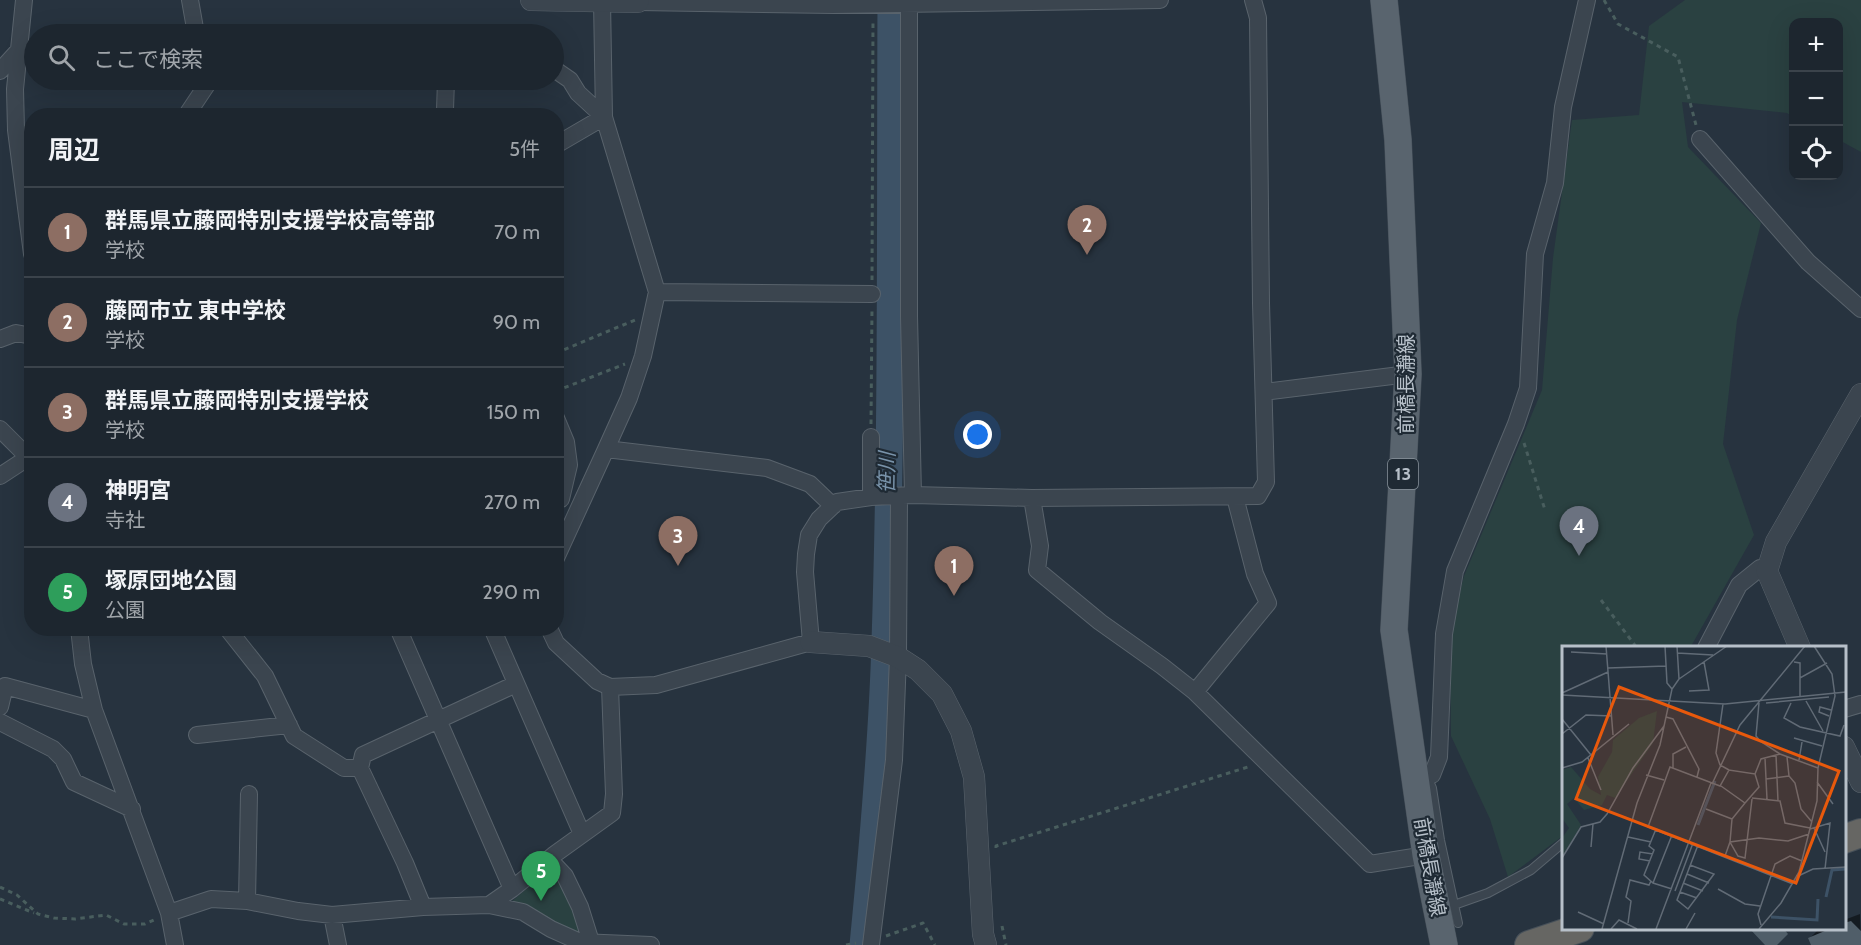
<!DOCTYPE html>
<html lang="ja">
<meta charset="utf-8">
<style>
body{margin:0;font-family:Cabin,"Noto Sans JP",sans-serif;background:#252e37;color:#f1f3f6}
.controls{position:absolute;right:18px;top:18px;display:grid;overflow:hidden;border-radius:12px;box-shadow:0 6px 24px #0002}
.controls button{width:54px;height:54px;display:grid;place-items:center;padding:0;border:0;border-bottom:2px solid #3b434b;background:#1d262f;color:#f1f3f6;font:30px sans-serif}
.you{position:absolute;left:978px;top:435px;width:21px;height:21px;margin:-15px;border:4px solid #fff;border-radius:50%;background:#1a73e8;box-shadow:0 0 0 9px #1a73e833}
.badge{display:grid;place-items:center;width:39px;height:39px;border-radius:50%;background:#93c1f2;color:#fff;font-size:20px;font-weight:700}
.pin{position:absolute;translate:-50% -50px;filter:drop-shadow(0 2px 3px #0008)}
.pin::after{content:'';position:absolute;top:32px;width:21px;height:18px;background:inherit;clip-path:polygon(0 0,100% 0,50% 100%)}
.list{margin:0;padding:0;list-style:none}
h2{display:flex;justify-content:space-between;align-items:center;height:78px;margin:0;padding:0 24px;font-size:26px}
h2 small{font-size:20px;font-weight:400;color:#a0a5aa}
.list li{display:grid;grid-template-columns:39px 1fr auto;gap:18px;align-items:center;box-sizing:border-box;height:90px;padding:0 24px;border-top:2px solid #3b434b}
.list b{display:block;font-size:22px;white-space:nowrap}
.list p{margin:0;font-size:20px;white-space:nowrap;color:#a0a5aa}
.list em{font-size:20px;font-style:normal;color:#a0a5aa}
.icon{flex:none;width:33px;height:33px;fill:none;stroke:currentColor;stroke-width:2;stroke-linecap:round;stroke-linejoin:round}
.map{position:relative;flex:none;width:1861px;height:945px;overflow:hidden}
.search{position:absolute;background:#1d262f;box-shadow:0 6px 24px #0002;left:24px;top:24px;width:540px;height:66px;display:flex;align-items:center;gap:15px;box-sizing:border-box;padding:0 21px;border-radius:33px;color:#a0a5aa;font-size:22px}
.panel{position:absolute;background:#1d262f;box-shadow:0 6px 24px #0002;left:24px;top:108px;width:540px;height:528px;border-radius:24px}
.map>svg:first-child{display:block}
</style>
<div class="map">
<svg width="1861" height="945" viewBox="0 0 1861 945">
<rect width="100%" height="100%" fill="#27333f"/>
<path fill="#2a4141" d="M1685,0H1861V152L1839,140L1838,22H1794L1793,117L1787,113L1682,102L1688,147L1761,223L1737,320L1723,444L1754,535L1690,648H1564V835L1508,877L1490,819L1451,736L1450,632L1464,576L1542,390L1553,258L1572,120L1639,115L1649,26Z
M549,869C567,892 573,910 583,937L509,904Z"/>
<path fill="#0007" d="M1860,914L1861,945H1813L1810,938L1818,930L1822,928H1844V920Z"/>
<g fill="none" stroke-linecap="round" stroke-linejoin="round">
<path stroke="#3d5266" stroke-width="27" d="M863,945C873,844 882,743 885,642C892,428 890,214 891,0"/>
</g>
<path fill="#505e69" d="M1851,921L1861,931V945H1811L1808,938L1832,928H1844V923Z
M1749,928H1783L1788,934L1777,945H1765Z"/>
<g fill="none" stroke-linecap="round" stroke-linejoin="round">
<g stroke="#59636c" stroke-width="10">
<path id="service" d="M1427,777L1432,788L1440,840L1458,923
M1454,905L1488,893L1531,870L1564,842"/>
</g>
<g stroke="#59636c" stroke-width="18">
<path id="minor" d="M24,0L15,89L16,130L32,254
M190,0L196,34
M909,0V316L913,495
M638,2L833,5L1160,0
M554,69L570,80L578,93L604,117L657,292L643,356L629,398L606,449
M0,71L18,51
M446,80L445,110L447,116
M186,116L210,80
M1700,139L1808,262L1861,309
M556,145L604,117L602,1
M657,292L872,294
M0,339L16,333L32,336
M1264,392L1408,374
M556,418L566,442L569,465L561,499
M0,429L28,457
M0,476L32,455
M871,497V437
M1032,498L1040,546L1037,570L1100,622L1162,666L1195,692L1370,864L1426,855
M556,558L606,449L767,468L810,484L833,506
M79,628L83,664L94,710L169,913L175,945
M227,628L265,676L294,736L344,768H360L405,863L423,907
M398,628L512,889
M492,628L582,834
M549,628L556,643L597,681L610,687
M1706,648L1739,585L1760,568L1767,571
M1195,692L1268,603L1255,574L1235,497
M0,707L5,686L94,710
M1844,709L1861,704
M0,722L53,749L63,759L74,782L132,809
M197,735L289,725
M360,768L363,755L516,684
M1415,781L1432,775L1439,757L1444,634L1455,571L1516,424L1528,388L1535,254L1555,183L1563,107L1587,0
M549,859L565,876L580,907L591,942
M247,901L249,794
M489,905L512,889L555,854L612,813L614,794L610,687L656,685L811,642L805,572L806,554L809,535L819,519L837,502L871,497L913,495L1032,498L1258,496L1266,482L1261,303L1258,18L1253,0
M169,913L211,899L247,901L298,911L332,915L423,907L489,905L523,912L551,929L580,942L651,945
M332,915L338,945
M871,945L894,760L898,657L899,497"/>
</g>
<g stroke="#59636c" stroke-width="22">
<path id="tertiary" d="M531,0L638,2
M811,642L869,646L898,657L918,670L942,694L961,731L974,777L983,934L986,945
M1800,648L1767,571L1776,542L1861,394
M1844,747L1861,782"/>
</g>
<g stroke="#444e58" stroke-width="28">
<path id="primary" d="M1384,0L1398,140L1408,374L1394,630L1426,855L1444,945"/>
</g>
<g stroke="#465059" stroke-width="30">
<path id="trunk" d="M1844,839L1861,833
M1529,945L1580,928"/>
</g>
<path stroke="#495e5e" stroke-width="3" stroke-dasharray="4.5 4.5" stroke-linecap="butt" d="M1604,0L1618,24L1678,57L1696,125
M872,280L873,19
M556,353L635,320
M556,391L625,364
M871,424L872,307
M1524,443L1545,510
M1601,600L1637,648
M996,848V846L1251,766
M0,887L17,895L38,914L54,918L75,919L106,915L124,924H145L156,919
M0,899L34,913
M1002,926L1006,945
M886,936L923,923L935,945
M846,945L856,943"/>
<use href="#service" stroke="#3b454f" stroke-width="8"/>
<use href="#minor" stroke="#3b454f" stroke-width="16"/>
<use href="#tertiary" stroke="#3b454f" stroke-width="21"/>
<use href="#primary" stroke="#59646e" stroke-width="27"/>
<use href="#trunk" stroke="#666663" stroke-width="28"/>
</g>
<g text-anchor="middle" stroke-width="4.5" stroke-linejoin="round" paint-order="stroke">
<rect fill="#1f2a34" stroke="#89939c" stroke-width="1.5" x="1388" y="459" width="30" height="30" rx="4.5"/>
<g font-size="18" font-weight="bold" fill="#b7c0c9">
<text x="1403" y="480">13</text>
</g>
<g font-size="20" fill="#b7c0c9" stroke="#1f2a34">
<text transform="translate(1406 384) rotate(-90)" y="7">前橋長瀞線</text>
<text transform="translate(1430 867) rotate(80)" y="7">前橋長瀞線</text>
</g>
<g font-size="21" font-style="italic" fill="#7993aa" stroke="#1f2a34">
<text transform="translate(887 473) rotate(-89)" y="7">笹川</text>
</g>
</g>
<g transform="translate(1562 646)">
<rect width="284" height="284" fill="#27333f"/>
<path d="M95,65L91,97L53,152L45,149L40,159L22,164L12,152L5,158L19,179L0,212V192L7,182L0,172V124L9,121L28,143L39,149L36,131L50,106L51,94L77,72Z" fill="#2a4141"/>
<path fill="none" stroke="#3d5266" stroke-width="3" d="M136,179L153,135M264,251L270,224L283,223M209,271L255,274L256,253"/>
<path fill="none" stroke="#616b76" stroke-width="1.5" d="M44,0L51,89M103,0L105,37L110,43M9,6L45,8M115,7L151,9M232,16L238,17V32L265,17M46,22L104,20M117,33L165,0M127,45L147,44L142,16M0,47L46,26M0,49L163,58L284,46M238,50V32M244,55L261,85M197,57L194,90L198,95L218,108L256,122M204,57L267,51M229,57L222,72L238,81L278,90L282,79M161,58L154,107L158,119L167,124M267,70L257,66L258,61L269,64M104,71L111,73L137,123L135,131M0,73L29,109M0,88L24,69L50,70M232,92L260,100M218,108L199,113L193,128L167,124L158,140L108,121L86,181L231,238M214,109L216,155M225,111L227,130L233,137L239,163L250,176M26,112L39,144M203,112L205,153M237,114L240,96M0,122L20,116L67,78M111,122V108L124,101M84,129L102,134M204,133L227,130M255,136L271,158M150,138L178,79L243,0M159,140L183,157L197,141L193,128M190,152L218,155L223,177L248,182M183,157L170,173L168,196L176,210L183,212L190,153M144,163L170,173M252,182L263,206M94,183L87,200L92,204L82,229L91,237L110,243M248,183L268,177L263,223M66,191L89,196M29,201L31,178M163,210L168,196L197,192L226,195L247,188M0,212L19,181L38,176L45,168L71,122L102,80M88,215L77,213L78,206L91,208M128,219L152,228L126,263L115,254L136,199M125,228L147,237M234,231L251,223L284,221M91,237L110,189M121,237L141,245M156,243L183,258L198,260M113,245L131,197M118,246L135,252M16,266L42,278M66,277L69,255L64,251L68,234L87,239L89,235M199,279L196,268L213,218L228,210L240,215M40,283L75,157L98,99L110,43L117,33L115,0M49,283L57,274L75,283M94,283L149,137M124,283L133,267M197,283L219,257L237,226L255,155L256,122L273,50L270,28L252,0"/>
<path fill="#e8590c" fill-opacity="0.15" stroke="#e8590c" stroke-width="3" d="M57,41L277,125L234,237L14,153Z"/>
<rect width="284" height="284" fill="none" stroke="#b7c0c9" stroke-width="3"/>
</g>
</svg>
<div class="controls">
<button>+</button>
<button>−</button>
<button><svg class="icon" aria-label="locate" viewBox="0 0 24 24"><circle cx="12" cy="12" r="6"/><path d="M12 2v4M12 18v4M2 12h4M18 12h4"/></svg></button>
</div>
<div class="you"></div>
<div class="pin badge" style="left:954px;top:596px;background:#8d6e63">1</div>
<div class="pin badge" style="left:1087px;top:255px;background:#8d6e63">2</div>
<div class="pin badge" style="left:678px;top:566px;background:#8d6e63">3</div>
<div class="pin badge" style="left:1579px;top:556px;background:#6b7280">4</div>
<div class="pin badge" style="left:541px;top:901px;background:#2e9e5b">5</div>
<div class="search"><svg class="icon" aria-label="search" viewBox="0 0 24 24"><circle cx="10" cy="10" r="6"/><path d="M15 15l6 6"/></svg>ここで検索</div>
<section class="panel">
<h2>周辺<small>5件</small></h2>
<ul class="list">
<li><span class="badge" style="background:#8d6e63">1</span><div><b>群馬県立藤岡特別支援学校高等部</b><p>学校</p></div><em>70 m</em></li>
<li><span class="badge" style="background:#8d6e63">2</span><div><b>藤岡市立 東中学校</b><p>学校</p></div><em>90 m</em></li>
<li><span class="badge" style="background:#8d6e63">3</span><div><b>群馬県立藤岡特別支援学校</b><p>学校</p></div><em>150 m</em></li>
<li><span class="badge" style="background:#6b7280">4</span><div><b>神明宮</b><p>寺社</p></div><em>270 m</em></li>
<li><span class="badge" style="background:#2e9e5b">5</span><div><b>塚原団地公園</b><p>公園</p></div><em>290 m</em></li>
</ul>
</section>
</div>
